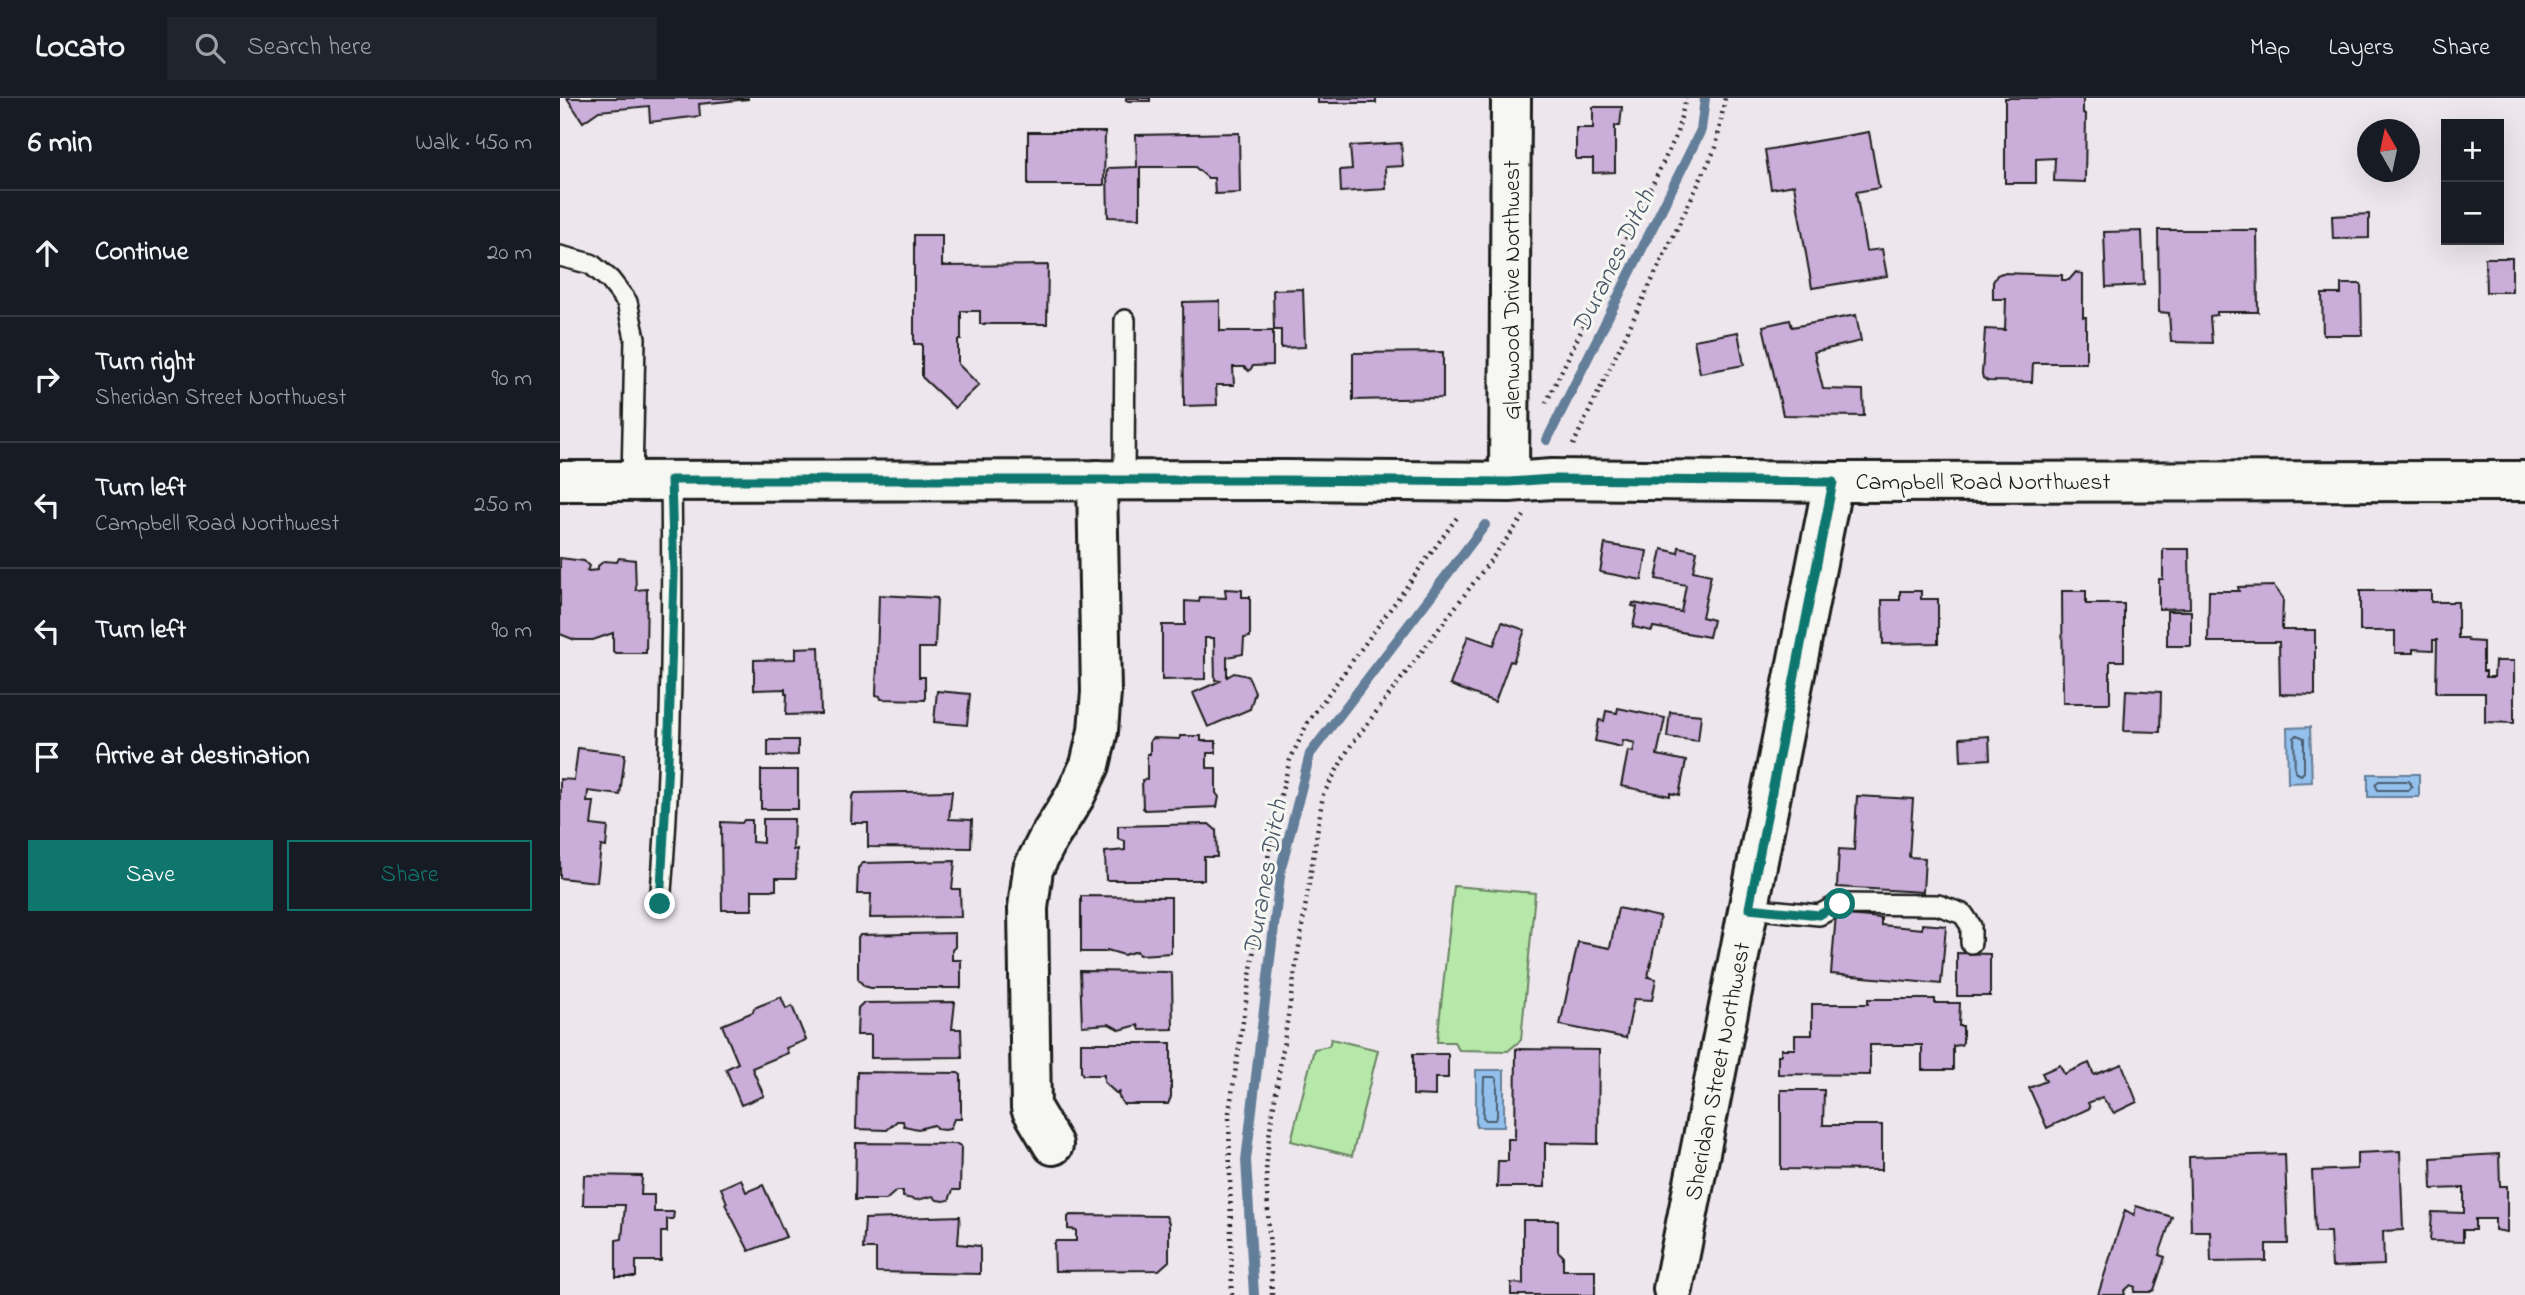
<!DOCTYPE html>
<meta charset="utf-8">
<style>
body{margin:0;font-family:"Indie Flower",sans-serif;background:#20242c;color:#f1f3f6}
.controls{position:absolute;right:21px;top:21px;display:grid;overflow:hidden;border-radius:0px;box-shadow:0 7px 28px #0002}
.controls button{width:63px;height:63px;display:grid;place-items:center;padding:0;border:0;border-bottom:2px solid #363941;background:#171b24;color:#f1f3f6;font:35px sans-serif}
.compass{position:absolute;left:1797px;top:21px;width:63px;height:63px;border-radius:50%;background:#171b24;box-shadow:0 7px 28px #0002;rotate:351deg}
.stop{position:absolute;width:21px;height:21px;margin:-16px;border:5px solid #0f766e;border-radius:50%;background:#fff}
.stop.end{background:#0f766e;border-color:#fff;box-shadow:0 2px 7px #0008}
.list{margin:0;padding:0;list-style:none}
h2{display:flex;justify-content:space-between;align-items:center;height:91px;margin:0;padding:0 28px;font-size:30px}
h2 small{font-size:23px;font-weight:400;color:#9ea1a6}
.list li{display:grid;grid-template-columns:46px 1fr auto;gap:21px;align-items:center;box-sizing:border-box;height:126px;padding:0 28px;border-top:2px solid #363941}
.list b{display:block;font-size:26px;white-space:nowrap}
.list p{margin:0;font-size:23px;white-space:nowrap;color:#9ea1a6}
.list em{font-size:23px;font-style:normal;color:#9ea1a6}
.actions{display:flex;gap:14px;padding:21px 28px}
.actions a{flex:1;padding:16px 0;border:2px solid #0f766e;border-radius:0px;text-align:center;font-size:24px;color:#0f766e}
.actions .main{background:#0f766e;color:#fff}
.icon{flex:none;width:38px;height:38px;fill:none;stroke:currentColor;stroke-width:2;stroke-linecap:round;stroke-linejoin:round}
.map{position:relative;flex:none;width:1965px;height:1197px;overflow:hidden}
header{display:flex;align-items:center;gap:42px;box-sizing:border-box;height:98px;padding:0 35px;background:#171b24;border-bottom:2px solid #363941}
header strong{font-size:33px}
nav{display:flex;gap:38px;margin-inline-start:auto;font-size:24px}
.search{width:490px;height:63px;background:#20242c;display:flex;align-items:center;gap:18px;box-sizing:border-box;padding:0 24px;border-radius:0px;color:#9ea1a6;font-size:26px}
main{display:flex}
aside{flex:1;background:#171b24}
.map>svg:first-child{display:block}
</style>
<header>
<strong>Locato</strong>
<div class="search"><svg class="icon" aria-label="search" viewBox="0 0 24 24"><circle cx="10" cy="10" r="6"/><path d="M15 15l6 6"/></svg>Search here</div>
<nav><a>Map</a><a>Layers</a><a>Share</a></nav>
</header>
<main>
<aside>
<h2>6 min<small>Walk · 450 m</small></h2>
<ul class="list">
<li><svg class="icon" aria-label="ahead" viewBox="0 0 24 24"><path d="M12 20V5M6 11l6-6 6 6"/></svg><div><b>Continue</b></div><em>20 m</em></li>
<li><svg class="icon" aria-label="right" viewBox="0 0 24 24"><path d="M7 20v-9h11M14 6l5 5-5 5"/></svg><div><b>Turn right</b><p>Sheridan Street Northwest</p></div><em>90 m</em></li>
<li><svg class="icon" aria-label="left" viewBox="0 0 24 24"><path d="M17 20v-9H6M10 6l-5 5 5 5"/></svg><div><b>Turn left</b><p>Campbell Road Northwest</p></div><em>250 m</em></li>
<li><svg class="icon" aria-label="left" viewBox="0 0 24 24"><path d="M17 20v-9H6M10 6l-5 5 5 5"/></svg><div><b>Turn left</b></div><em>90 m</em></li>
<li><svg class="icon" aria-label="arrive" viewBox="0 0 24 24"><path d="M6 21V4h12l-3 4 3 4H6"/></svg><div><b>Arrive at destination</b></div></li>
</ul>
<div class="actions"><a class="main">Save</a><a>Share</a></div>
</aside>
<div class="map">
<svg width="1965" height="1197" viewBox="0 0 1965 1197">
<rect width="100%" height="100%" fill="#ede7ed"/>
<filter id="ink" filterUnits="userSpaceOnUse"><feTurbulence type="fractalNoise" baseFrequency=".0143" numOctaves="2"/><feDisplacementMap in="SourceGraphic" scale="14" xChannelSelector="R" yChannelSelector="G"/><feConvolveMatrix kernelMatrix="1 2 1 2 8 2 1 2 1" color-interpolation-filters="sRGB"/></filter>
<g filter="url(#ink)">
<path fill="#b5e8a9" stroke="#688262" stroke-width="2" d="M894,788L975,795L961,942L948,953L899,952L894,944H877Z
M771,941L818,952L792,1058L731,1043L754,951L769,948Z"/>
<path fill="#94c0ed" stroke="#647e99" stroke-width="2" d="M1750,629L1752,684L1728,685L1727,630Z
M1808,676H1859V699H1808Z
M916,972H944V1029H916Z"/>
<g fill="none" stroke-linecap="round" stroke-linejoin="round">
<path stroke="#4c5e70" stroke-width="2" d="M1737,637L1744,640V674L1741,677L1735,674L1734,640Z
M1819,683H1849L1852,689L1849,692H1818L1815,686Z
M924,979H934L937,981V1019L935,1022H926L923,1019Z"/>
<path stroke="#647e99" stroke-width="10" d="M987,342L1141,32L1145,0
M694,1197L686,1062L721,770L750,656L925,427"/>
</g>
<path fill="#cbadda" stroke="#1c1c1c" stroke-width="2" d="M7,0H188V1L139,6L140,18L90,24L89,8L39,13L23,24Z
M566,0H590V3H566Z
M758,0H816V5H758Z
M1445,0H1523V15L1526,16L1525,84L1494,83L1495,60L1476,61V85H1445Z
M1033,9H1062L1060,28H1055V74L1033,75V61H1016V30H1033Z
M468,34H545L544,87H468Z
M1309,34L1319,90L1296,94L1306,153L1322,151L1327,178L1252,190L1234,87L1211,91L1205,52Z
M679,35L680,95L655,96L654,80H648L635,69H580V120L548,119L547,73L549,70L577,69L576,37Z
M841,45L843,68L825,69L826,91L781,94L780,72L792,71L790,48Z
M1809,116V140L1773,141L1772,118Z
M1598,132H1697L1698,214H1657V217L1650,218L1652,245L1611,244L1609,215L1599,214Z
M1582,133L1584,187L1546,189L1544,134Z
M354,137H382V168L488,167L487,226H420V213H401V242H398V266L419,287L395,310L362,279V246H354Z
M1925,160H1952V194H1926Z
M1516,174L1523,177V219H1526V265H1473L1472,284L1428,283L1423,280L1422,276L1425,231L1445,232L1446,201H1433V184L1437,177L1442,175L1502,177V182H1509Z
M1781,186H1801L1802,237H1763L1762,196H1781Z
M743,191L745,249L721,250V232H714L713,192Z
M660,203V233H713V267L693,268L689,273L684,269H673L674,287H656L657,307L624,308L623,204Z
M1296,217L1301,243L1254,254L1263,291L1303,292L1304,318L1223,317L1203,228L1230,222L1232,229Z
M1178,234L1184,267L1140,275L1134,242Z
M883,254V300L793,302V255Z
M1045,446L1087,453L1082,482L1040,474Z
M1119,449L1137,453L1133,473L1151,477L1142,519L1153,522L1149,539L1093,529L1092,533L1073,529L1077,509L1072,508L1073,505L1121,514L1126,487L1096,481L1102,451L1118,455Z
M1603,451H1629L1630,510L1599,511V481H1603Z
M0,460L24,463L29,468L27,473L38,472V468L44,463L57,464L59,460L75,462L76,492L87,491L86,555H55L53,553V535L33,542H15L0,536Z
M1714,488L1723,500L1722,532H1755V597L1720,596L1719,544H1648L1649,493H1679L1678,489Z
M665,491L682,492V499H690V539L684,540L683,556L667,559V579L674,575L688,578L695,594L690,611L648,629L633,595L660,583L655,582L654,540H645V581L602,582V527H625V503L639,504L640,499L666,500Z
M1340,493H1361V501H1378V545L1323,546L1322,502H1340Z
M1502,493H1526V506H1564V563H1550V605H1503Z
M1800,493H1871V504H1898V540H1907L1908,543L1923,544V573H1926V579H1934L1935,563H1954V625L1925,624V595H1876L1877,542H1873V552L1853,551V555H1835V533H1800Z
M319,497L377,500L375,550H359V579H365V602L321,601L320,598L316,597Z
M1607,513H1631V548H1607Z
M942,524L965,532L953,564L950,563L935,604L890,587L908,538L934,547Z
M259,549L261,616L226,617L227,596H225V591L194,592V562L236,561V550Z
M1566,592L1601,594L1600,634L1564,633Z
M377,593L410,596L407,627L374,624Z
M1058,610L1105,620L1097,657L1126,663L1119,697L1110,695V698L1061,688L1068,653L1073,654L1075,645L1063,642L1062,649L1035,643L1039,622L1044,623L1046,613L1057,615Z
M1110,614L1141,617L1138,643L1107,639Z
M620,638H641V643H656V655H647V670H656V695L659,699L657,709L585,712L583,710L582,682L587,681V656H590V643L592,640L620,641Z
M1429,638L1430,661L1401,663L1400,640Z
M208,642H238V657L208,658Z
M18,650L65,656L60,697L28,693L27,704H34L31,727L48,729L46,749L41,748L37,784L0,780V681L14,682Z
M201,672H238V711H201Z
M392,693L389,721L412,722L411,750L308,749V725H291L292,698L295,695Z
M1297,698L1353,701L1349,759L1365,760L1363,794L1277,789L1279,751L1294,752Z
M203,721H234L233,752L237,751L236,780H216V792H192V812H162L161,724L182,725L184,722H192V744L203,745Z
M649,726L656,732L657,759H644V782H546L545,754L565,752V743L558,741V728Z
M395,763L392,791H400L401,819L310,820L311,796H297L298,770L303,765Z
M521,798L611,799V855L579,857L577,853L564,857L547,852L546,854H521Z
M1058,810L1100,819L1088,879L1096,881L1092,902L1074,901L1066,940L1000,927L1018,844L1050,850Z
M1276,816L1321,820V827L1362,831V826L1386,828L1381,886L1271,876Z
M395,835V849L392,852V862H401V890H311L304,888L298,881V840L300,837Z
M1397,855L1430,856V898H1397Z
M520,873L610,874L612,877L613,931L580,932L578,927L560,932L549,926L522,928Z
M221,899L226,911L232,908L246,942L226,950L228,955L192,970L204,998L181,1007L166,971L178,965L162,927L193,914L194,910Z
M1308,901H1375V905H1400L1399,928H1403V944L1401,947L1393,948V972H1362V947H1310V977L1218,976V957H1221V951H1235V937H1252V906H1308Z
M395,904L392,931H401L402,959L311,960V937H297L298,910L303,905Z
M521,945H611V999L608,1006H563L558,997L559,994L556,995L544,984V977H523L521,974Z
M956,951L1039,952L1038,1046L985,1045V1089H937L938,1063H948V1041H955Z
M853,956H888V980H875V998L853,997Z
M1529,965L1534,977L1562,966L1577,1004L1554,1015L1542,999L1528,1005L1530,1010L1487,1030L1469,990L1486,983L1482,975L1500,967L1504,976Z
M297,974L398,975L401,977V1021H394L390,1031L384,1032L377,1031L374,1027L358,1031L344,1028L343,1023H337L327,1032L296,1031Z
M1221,992H1264L1263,1027H1322V1072L1221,1071Z
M296,1045L397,1046L401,1048L400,1092H393L389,1102L384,1103L377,1102L373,1098L357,1102L343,1099V1093H336L326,1102H295Z
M1840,1053L1843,1132L1823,1133L1824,1167L1772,1169L1770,1134H1755L1752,1073L1797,1071V1055Z
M1725,1056L1728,1146H1706V1163L1651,1164L1650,1133H1631L1629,1059Z
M1939,1056L1940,1088H1947V1134L1935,1132V1121H1915V1132H1903V1144L1870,1143L1872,1114L1904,1115V1090L1872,1091L1871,1060Z
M24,1077L82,1078L81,1097H94V1114H114L113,1121H107V1134H101V1163H76V1179H56V1142L62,1141L65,1107H23Z
M181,1081L186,1094L203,1087L226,1139L189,1153L165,1106L167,1105L161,1090Z
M1576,1108L1612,1119L1599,1157L1605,1159L1594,1192L1590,1194H1574L1575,1189L1571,1187L1564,1193L1565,1197H1538L1565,1112L1574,1117Z
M510,1117L606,1118L609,1125V1163L599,1172L495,1173L494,1146L496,1143H516V1132L508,1131V1119Z
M400,1118L398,1146L420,1148V1176L316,1174V1151H303L305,1121Z
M963,1122H998V1153L1003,1158V1172H1035V1197H951V1185L963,1186Z"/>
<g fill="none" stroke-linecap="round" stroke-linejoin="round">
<g stroke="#1c1c1c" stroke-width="24">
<path id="service" d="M0,158L31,166L50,182L67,204L75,240L72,383
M564,382L565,222
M100,806C112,665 113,523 111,382
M1189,810L1259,817L1280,806L1378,807L1403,816L1411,828V845"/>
</g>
<g stroke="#1c1c1c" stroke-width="44">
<path id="minor" d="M949,384L951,0
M493,1047L471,1010L468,810L473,771L488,741L515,698L530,667L538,633L541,594L537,382
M1113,1191L1273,384"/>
</g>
<g stroke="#1c1c1c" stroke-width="44">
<path id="tertiary" d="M0,383L724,382L949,384L992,381L1273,384L1965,383"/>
</g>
<path stroke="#1c1c1c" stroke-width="4.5" stroke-dasharray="2 5" stroke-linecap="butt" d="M986,305L1116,38L1126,0
M1013,347L1156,49L1165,0
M672,1197L669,1015L713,727L730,662L748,624L898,418
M712,1197L706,1073L709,1038L763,697L789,650L964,418"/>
<use href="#service" stroke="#f6f6f2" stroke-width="19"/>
<use href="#minor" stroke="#f6f6f2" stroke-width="38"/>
<use href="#tertiary" stroke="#f6f6f2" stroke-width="38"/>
</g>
</g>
<g fill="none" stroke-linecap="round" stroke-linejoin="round" filter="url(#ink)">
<path stroke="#0f766e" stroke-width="9" d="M100,806L108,664L114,478L111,382H724L949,384L992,381L1273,384L1189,810L1259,817L1280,806"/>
</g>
<g text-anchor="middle" stroke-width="6" stroke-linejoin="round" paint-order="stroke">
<g font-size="24" fill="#1c1c1c" stroke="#f6f6f2">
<text transform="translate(951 192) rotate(-90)" y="8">Glenwood Drive Northwest</text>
<text x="1423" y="391">Campbell Road Northwest</text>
<text transform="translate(1157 973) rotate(-79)" y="8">Sheridan Street Northwest</text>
</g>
<g font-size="26" font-style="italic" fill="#465565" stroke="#f6f6f2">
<text transform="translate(1052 163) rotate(-64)" y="9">Duranes Ditch</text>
<text transform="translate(704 779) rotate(-80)" y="9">Duranes Ditch</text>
</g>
</g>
</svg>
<div class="controls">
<button>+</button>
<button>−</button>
</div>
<svg class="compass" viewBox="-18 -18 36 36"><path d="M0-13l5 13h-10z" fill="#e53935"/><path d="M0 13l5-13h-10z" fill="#9ea1a6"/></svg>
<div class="stop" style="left:1280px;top:806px"></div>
<div class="stop end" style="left:100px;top:806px"></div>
</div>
</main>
